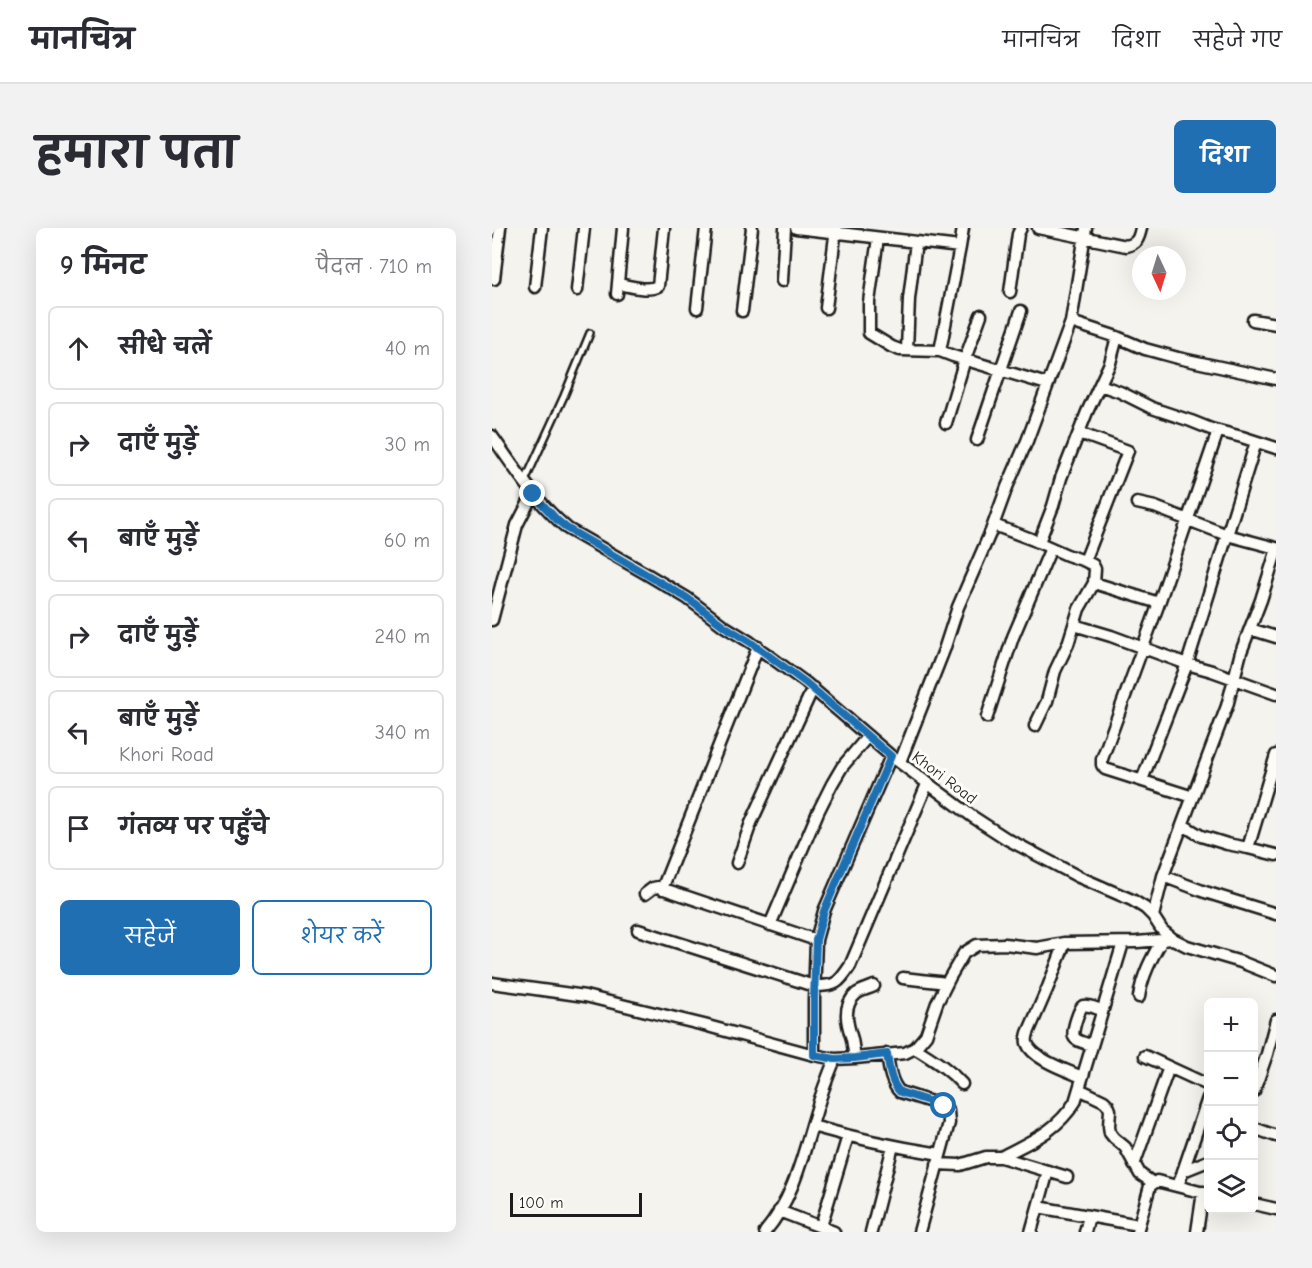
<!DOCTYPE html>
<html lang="hi">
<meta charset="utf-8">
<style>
body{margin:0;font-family:"Comic Neue","Playpen Sans Deva",sans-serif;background:#f2f2f3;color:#2b2b33}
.controls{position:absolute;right:18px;bottom:18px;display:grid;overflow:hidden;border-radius:9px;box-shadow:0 6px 24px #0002}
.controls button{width:54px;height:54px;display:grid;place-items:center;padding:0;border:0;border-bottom:2px solid #e1e1e2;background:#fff;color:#2b2b33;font:30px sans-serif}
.compass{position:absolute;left:640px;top:18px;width:54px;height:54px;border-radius:50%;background:#fff;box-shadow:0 6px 24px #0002;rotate:176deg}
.scale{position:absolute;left:18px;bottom:15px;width:132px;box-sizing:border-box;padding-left:6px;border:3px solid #1c1c1c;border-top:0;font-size:16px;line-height:21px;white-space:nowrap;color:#1c1c1c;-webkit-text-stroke:4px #fdfcf7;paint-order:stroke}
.stop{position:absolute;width:18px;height:18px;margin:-14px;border:4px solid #1f6fb2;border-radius:50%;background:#fff}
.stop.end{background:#1f6fb2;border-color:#fff;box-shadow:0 2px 6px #0008}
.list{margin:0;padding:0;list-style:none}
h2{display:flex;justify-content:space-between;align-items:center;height:78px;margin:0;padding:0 24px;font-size:26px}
h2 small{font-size:20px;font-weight:400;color:#7c7c81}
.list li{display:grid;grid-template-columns:39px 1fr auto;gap:18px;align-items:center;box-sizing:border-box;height:84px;margin:0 12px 12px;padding:0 12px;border:2px solid #e1e1e2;border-radius:9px}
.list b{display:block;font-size:22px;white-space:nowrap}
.list p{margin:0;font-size:20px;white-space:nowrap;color:#7c7c81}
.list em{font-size:20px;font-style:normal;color:#7c7c81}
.actions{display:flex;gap:12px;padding:18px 24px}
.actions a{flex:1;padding:14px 0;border:2px solid #1f6fb2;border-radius:9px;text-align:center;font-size:21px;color:#1f6fb2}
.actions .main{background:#1f6fb2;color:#fff}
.icon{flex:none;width:33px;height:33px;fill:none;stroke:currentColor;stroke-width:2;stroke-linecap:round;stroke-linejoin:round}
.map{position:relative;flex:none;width:784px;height:1004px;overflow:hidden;border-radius:9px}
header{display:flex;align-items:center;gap:36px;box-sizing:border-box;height:84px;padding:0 30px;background:#fff;border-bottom:2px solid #e1e1e2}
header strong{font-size:28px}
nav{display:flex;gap:33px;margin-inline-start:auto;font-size:21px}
.intro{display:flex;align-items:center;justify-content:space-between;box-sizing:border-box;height:144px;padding:0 36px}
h1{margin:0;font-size:42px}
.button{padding:15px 27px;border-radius:9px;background:#1f6fb2;color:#fff;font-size:21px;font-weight:700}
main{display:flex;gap:36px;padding:0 36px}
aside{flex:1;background:#fff;border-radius:9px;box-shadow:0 6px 24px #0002}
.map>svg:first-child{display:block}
</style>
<header>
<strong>मानचित्र</strong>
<nav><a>मानचित्र</a><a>दिशा</a><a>सहेजे गए</a></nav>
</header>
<div class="intro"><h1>हमारा पता</h1><a class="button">दिशा</a></div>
<main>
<aside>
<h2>9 मिनट<small>पैदल · 710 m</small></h2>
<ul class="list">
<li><svg class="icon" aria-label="ahead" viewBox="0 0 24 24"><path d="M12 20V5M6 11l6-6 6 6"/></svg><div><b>सीधे चलें</b></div><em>40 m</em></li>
<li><svg class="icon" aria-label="right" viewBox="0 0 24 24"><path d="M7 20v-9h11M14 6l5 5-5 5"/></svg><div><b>दाएँ मुड़ें</b></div><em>30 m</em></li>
<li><svg class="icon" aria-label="left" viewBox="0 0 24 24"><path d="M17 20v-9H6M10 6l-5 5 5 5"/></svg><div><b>बाएँ मुड़ें</b></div><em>60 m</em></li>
<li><svg class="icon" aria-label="right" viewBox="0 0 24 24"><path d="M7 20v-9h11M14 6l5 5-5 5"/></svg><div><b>दाएँ मुड़ें</b></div><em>240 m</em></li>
<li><svg class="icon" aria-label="left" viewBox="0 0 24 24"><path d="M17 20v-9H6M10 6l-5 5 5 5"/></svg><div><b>बाएँ मुड़ें</b><p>Khori Road</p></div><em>340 m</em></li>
<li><svg class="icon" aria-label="arrive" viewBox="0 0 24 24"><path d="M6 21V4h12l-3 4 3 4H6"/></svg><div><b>गंतव्य पर पहुँचे</b></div></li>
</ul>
<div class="actions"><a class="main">सहेजें</a><a>शेयर करें</a></div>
</aside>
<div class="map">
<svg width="784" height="1004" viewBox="0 0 784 1004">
<rect width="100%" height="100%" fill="#f4f3ee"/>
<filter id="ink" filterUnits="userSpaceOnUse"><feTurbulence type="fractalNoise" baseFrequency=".0167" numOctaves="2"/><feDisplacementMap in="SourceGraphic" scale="12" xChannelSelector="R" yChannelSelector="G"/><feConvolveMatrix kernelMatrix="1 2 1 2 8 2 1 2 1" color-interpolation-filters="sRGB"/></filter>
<g filter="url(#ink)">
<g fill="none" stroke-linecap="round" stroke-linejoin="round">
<g stroke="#1c1c1c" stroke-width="10">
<path id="lane" d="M33,253L72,168L98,105"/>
</g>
<g stroke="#1c1c1c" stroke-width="15">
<path id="street" d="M304,0L468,19L471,0
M546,0L634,18C645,16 647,10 649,0
M386,10L377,74V105L400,119L408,122L448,123L461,128L555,156
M2,51L8,0
M290,53L293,0
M126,56C138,58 155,64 166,58L172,0
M43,59L50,0
M85,62L92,0
M518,64L526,6L529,0
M125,66L131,0
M205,80L214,0
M334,80L344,0
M250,83L260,0
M761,92L784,96
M579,94L594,0
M415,122L417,71L424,14
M448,123L468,19
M608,157L628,164L660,180L699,193L719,201L750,209L784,220
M454,195L473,131L489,87
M587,205L636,223L593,333
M0,208C23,241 45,275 76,301L153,345L195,370L232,398L258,414L314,455L399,528L481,589L515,611L587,649L640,672L653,680L661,688L670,702L681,711L695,718L749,734L784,748
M485,212L529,83
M645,275L663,279L735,307L784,320
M502,297L539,311L575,327L593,333L601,337L603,341L602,355L587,381L576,416L563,443L555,473L543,498
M547,314L561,278L569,250L595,184L618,135L625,109
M602,355L667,375
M0,392L25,297L41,266
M582,397L619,408L695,436L720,443L784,466
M758,401L784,409
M495,489L521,409L559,320
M408,534L452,422L466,379L499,303L515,259L535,213L579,94L625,109L653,121L686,130L784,151
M650,552L695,436L764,214
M701,569L613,541L610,537V531L667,375L726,203
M691,597L709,608L735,616L756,620L784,527
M756,620L784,627
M245,635L259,595L321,460
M671,648L713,664L784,686
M170,661L266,419
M153,666L161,660L166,659L324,712
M661,688L671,648L735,478L749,424L769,372L784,324
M278,697L326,584L340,556L350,539L376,508
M146,702L322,758C344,758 346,756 358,738L436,554
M573,715L556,759L536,805C535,809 534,811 535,815C540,831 576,843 590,849
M411,750L455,755
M0,755L93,768L212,797L322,827L343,831
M647,769C650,748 659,731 670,712
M599,817C594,815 585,814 582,809C579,805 587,780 591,778C596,776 605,781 610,782
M423,820C440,831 456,840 470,856
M395,826C397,839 398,854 408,864L452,878L456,883L457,895L427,1004
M322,827V771L324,712L332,683L399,528
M653,828L716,857
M363,830C362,824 361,817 360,811C355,796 350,778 364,766C369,762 376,761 382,758
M587,861L612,873L616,877L618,882L617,898L618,905L622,910L633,919L648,946L661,955
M762,863L775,826L784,792
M320,898C362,910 404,919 448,926
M762,900L784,908
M509,929C539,913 564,904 583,874L631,715
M445,936L468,937L494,929H509L575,949
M642,937L677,839
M691,943L716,933
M686,958L716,870
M762,976L784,981
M546,979L647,997
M287,983L342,1004
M329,998L356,908
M273,1004C302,970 311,926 324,884C329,866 336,848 343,831L363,830L413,825L423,820L434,807L445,775L458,749L472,725L485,717L513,716L545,720L573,715L645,714L681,711
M379,1004L401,918
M539,1004L556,943
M593,1004L597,988
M645,1004L658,958L665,953L716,966
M705,1004L711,964"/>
</g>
<use href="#lane" stroke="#fdfcf7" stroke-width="5"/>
<use href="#street" stroke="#fdfcf7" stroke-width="10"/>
</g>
</g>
<g fill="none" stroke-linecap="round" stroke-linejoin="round" filter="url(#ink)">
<path stroke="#1f6fb2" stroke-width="8" d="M41,266L65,292L76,301L195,370L232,398L258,414L314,455L399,528L332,683L324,712L322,771V827L343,831L363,830L395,826C397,839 398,854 408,864L452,878"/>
</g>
<g text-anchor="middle" stroke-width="6" stroke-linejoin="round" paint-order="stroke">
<g font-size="16" fill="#1c1c1c" stroke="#fdfcf7">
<text transform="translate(453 549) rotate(37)" y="6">Khori Road</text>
</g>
</g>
</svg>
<div class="controls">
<button>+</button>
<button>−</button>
<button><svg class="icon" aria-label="locate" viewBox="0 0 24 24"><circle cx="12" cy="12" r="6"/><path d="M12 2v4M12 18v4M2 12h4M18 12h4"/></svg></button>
<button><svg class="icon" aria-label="layers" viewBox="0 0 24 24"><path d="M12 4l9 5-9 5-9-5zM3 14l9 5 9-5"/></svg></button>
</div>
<svg class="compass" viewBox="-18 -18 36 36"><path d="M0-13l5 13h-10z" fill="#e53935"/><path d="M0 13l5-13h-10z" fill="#7c7c81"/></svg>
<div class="scale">100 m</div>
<div class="stop" style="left:452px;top:878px"></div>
<div class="stop end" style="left:41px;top:266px"></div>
</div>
</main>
